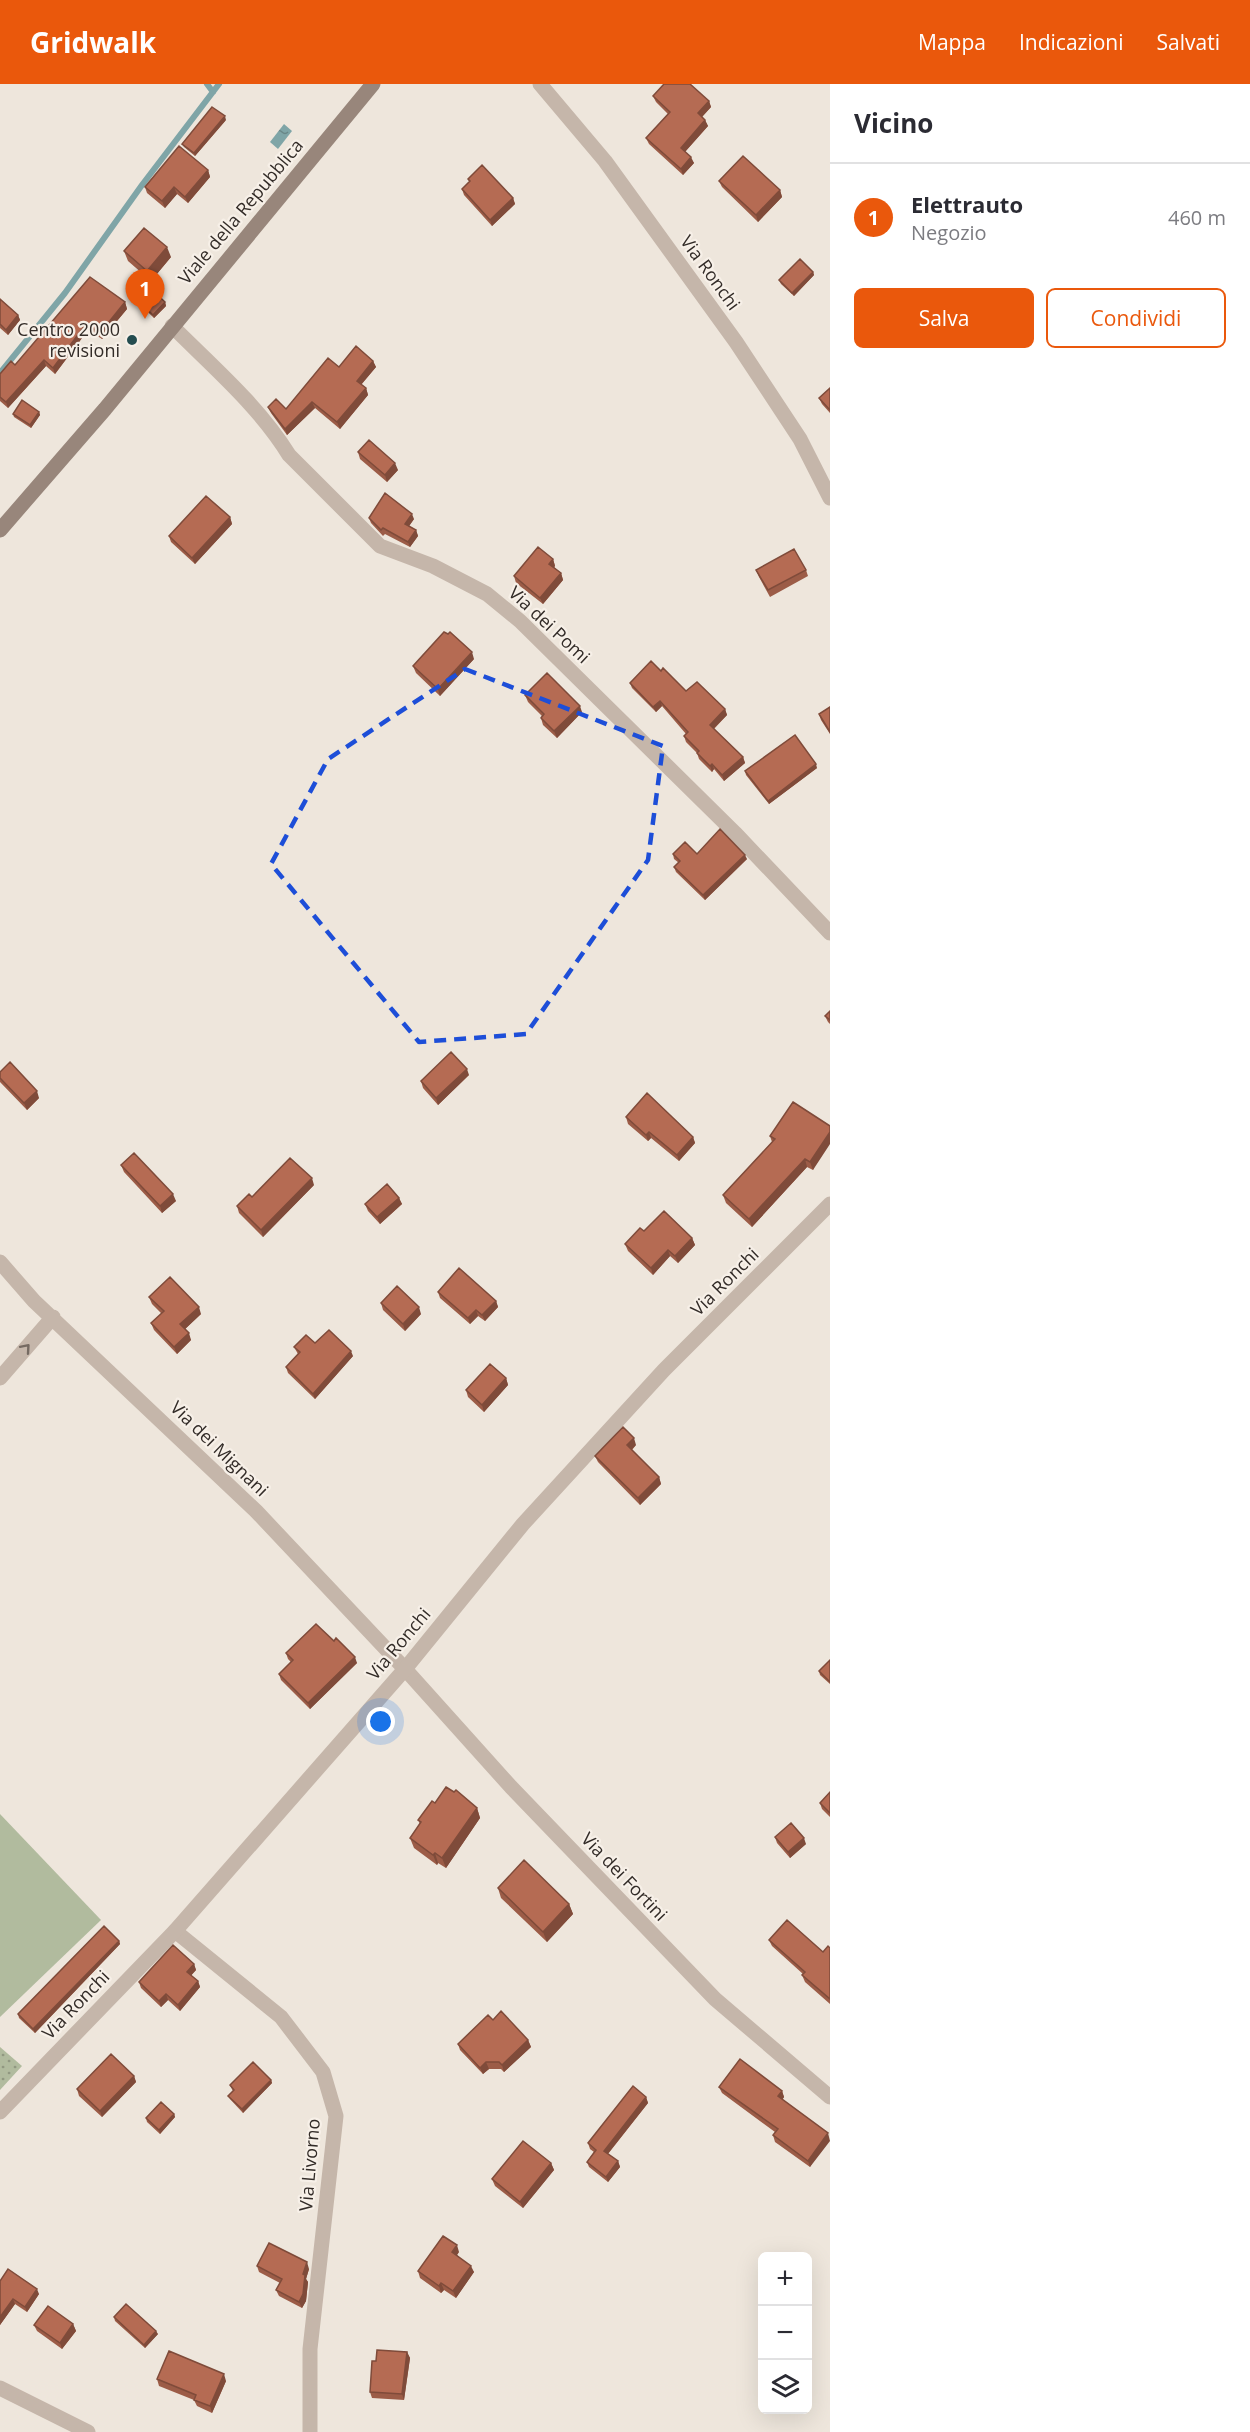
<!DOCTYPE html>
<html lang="it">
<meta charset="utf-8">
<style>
body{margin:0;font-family:"Open Sans",sans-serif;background:#f7f7f7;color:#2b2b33}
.controls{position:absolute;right:18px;bottom:18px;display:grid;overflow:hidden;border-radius:9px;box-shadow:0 6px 24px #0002}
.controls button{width:54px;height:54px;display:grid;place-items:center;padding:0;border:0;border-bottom:2px solid #e1e1e2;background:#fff;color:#2b2b33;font:30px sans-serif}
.you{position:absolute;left:381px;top:1638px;width:21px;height:21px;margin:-15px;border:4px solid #fff;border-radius:50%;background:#1a73e8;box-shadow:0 0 0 9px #1a73e833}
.badge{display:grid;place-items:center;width:39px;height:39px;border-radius:50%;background:#ea580c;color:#fff;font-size:20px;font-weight:700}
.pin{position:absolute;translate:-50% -50px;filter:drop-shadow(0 2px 3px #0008)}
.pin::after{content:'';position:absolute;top:32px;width:21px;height:18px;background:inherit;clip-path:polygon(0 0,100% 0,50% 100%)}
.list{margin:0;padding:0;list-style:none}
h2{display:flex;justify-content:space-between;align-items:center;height:78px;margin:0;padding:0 24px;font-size:26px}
h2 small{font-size:20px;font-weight:400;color:#7c7c81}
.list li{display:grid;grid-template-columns:39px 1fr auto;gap:18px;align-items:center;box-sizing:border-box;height:108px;padding:0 24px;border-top:2px solid #e1e1e2}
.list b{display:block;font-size:22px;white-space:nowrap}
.list p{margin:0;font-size:20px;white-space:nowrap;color:#7c7c81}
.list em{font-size:20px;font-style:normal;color:#7c7c81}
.actions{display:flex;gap:12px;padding:18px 24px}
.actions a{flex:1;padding:14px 0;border:2px solid #ea580c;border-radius:9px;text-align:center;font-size:21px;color:#ea580c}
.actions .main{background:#ea580c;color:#fff}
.icon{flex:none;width:33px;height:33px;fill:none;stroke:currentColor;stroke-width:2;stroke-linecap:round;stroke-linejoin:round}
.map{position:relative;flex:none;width:830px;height:2348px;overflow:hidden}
header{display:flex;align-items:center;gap:36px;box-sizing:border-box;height:84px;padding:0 30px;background:#ea580c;color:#fff}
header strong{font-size:28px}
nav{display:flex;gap:33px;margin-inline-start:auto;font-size:21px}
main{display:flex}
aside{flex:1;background:#fff}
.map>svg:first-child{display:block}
</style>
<header>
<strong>Gridwalk</strong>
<nav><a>Mappa</a><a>Indicazioni</a><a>Salvati</a></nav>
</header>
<main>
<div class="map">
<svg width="830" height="2348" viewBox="0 0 830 2348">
<defs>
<pattern id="park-dots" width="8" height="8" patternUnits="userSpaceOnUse" patternTransform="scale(1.5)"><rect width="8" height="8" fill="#b1bb9e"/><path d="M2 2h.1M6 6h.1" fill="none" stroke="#919881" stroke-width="1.8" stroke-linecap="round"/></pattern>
<pattern id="water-ripples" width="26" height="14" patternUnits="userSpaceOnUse" patternTransform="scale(1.5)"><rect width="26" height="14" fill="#7fa5a7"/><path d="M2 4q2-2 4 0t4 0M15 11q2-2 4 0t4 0" fill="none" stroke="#698788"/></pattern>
</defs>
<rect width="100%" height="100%" fill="#eee6dc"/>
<path fill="url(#park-dots)" d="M0,1963L22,1982L0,2006Z"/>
<path fill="#b1bb9e" d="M0,1730L101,1836L0,1933Z"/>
<path fill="url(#water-ripples)" d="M284,40L292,47L278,65L270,58Z"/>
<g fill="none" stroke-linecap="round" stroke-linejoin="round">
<path stroke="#7fa5a7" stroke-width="6" d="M207,0L213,8
M0,289L65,209L142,101L219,0"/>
<path stroke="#c5b6aa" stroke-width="15" d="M172,242C212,282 259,322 289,371L380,462L433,482L487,510L520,537L735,749L830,849
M0,1178L34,1217L256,1427L405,1585L511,1703L715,1915L830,2013
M0,1294L53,1233
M175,1847L281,1933L323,1988L336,2032L310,2265V2348
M0,2304L88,2348"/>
<path stroke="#c5b6aa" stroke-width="15" d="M540,0L605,77L736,258L800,355L830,414
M0,2028L175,1847L405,1585L523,1440L664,1286L830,1120"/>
<path stroke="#98867b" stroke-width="15" d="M0,446L105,325L373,0"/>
</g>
<path fill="#9c5c47" d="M653,12L709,17L711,23L702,33L705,36L708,42L685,68L694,79L683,91L649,60L646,54L668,30L656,18Z
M226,36L195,72L184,63L182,60Z
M208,86L210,93L188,119L177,110L165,124L147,109L145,103Z
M468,95L513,114L515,120L492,142L464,111L462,105L469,98Z
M719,97L780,106L782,113L758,138L722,103Z
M124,167L171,173L151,197L128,177Z
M813,188L814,191L794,212L781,200L779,196Z
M0,215L18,231L20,236L8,251L0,244Z
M136,215L165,218L166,222L154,234L137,218Z
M125,218L127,225L102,255L88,246L55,290L46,282L8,324L0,317V290Z
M373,277L376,283L361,301L366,304L368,311L340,345L315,324L287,351L271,329L268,323L286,325L339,283Z
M830,304V329L822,320L819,314Z
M39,328L40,331L31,344L14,333L13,330Z
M358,368L398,386L387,398L360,375Z
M230,433L232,440L195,480L171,458L169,452Z
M369,434L414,435L409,442L416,446L418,452L410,463L385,450L383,452L371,439Z
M553,475L555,482L554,483L561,489L563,496L543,520L516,499L514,492Z
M756,486H806L808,492L770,513L759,493Z
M474,575L440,612L416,589L413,582Z
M661,587L686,607L725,625L727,631L714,645L743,673L745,679L724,697L714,685L712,688L699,675L697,669L686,658L684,652L686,650L662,622L656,628L632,604L630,599Z
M525,611L582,628L557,654L543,641L541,634L542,632L528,618Z
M830,623V650L821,636L819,630Z
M817,684L769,720L746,691L745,687Z
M673,770H697L747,775L705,816L676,788L674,783L679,779L674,775Z
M830,927V940L828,938L825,932Z
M0,988L39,1014L27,1026L0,998Z
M469,991L438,1021L423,1004L421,997Z
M626,1033L693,1053L695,1059L679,1077L651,1054L648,1057L628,1040Z
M830,1042L813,1086L807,1083L752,1143L726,1119L723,1111L772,1058L770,1052Z
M121,1081L176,1117L162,1129L124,1088Z
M314,1101L263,1153L239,1129L237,1122L252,1113Z
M399,1114L402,1120L380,1140L368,1127L365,1120Z
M644,1147L692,1154L695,1161L678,1179L670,1172L653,1191L628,1167L625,1160Z
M438,1208L496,1217L498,1223L485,1237L478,1232L470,1240L440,1214Z
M149,1213L201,1230L185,1245L191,1256L177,1270L154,1246L151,1239L162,1230L152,1220Z
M381,1219L421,1230L405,1247L383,1226Z
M294,1263L353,1272L315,1315L288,1289L286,1283L298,1270Z
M506,1294L508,1301L484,1328L468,1313L466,1306Z
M636,1361L632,1366L659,1393L661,1400L640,1421L598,1378L595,1372Z
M334,1557L357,1579L310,1625L281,1596L279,1590L291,1578L288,1575L286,1569Z
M830,1576V1600L820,1591L819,1587Z
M830,1708V1733L822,1725L820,1719Z
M435,1719L477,1724L480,1734L446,1784L438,1779L437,1781L414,1764L410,1754L420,1740L418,1736Z
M775,1753L806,1760L790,1774L777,1759Z
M498,1804L569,1820L573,1830L547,1858L501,1814Z
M769,1856L823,1868L830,1864V1920L805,1898L802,1891L803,1890L772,1862Z
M119,1857L120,1860L35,1949L19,1934L18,1930Z
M194,1880L196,1886L191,1891L198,1897L200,1903L180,1927L168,1916L161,1923L141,1904L139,1898Z
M493,1936L528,1956L531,1963L504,1988L501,1985H489L483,1990L460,1966L458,1960Z
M134,1992L136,1998L102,2033L79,2012L77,2005Z
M271,1996L272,1999L243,2029L230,2015L228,2012L233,2007L230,2001Z
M719,2003L782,2007L784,2013L782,2016L828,2049L810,2083L775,2058L773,2051L775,2048L722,2009Z
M646,2013L648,2019L608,2070L618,2077L620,2083L608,2098L589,2083L587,2078L594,2068L590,2065L588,2059Z
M174,2030L175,2033L160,2050L147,2038L146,2034Z
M551,2079L554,2086L523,2124L495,2102L492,2095Z
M459,2168L457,2171L474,2188L456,2214L444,2206L441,2209L420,2194L418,2187Z
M257,2182L309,2185L306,2195L308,2198L306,2217L302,2224L279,2212L276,2206L280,2199L259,2188Z
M0,2197L39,2210L27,2228L15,2220L0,2241Z
M114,2233L158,2250L145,2264L115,2237Z
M73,2240L76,2247L62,2265L37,2247L34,2241Z
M407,2268L410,2274L404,2316L372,2314L370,2308L376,2277Z
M157,2295L226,2297L212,2329L197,2322L194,2316L159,2302Z"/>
<path fill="#7f4b3a" d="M709,17L711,23L700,35L698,29Z
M225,32L226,36L195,72L194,69Z
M705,36L708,42L683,70L681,64Z
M691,73L694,79L683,91L681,85Z
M208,86L210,93L188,119L185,113Z
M174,103L177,110L165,124L162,117Z
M780,106L782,113L758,138L756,131Z
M513,114L515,120L492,142L490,136Z
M167,163L171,173L151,197L147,187Z
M813,188L814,191L794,212L792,209Z
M125,218L127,225L102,255L100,249Z
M165,218L166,222L154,234L153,231Z
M18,231L20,236L8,251L6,246Z
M86,240L88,246L55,290L53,284Z
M44,276L46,282L8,324L6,318Z
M373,277L376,283L359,303L357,297Z
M366,304L368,311L340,345L337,338Z
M312,318L315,324L287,351L285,345Z
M39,328L40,331L31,344L30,341Z
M395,379L398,386L387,398L385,391Z
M412,430L414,435L407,445L405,440Z
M230,433L232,440L195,480L192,474Z
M416,446L418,452L410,463L408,458Z
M553,475L555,482L552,486L549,480Z
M561,489L563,496L543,520L540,514Z
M472,568L474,575L440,612L438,605Z
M660,617L662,622L656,628L653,623Z
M580,622L582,628L557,654L554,647Z
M725,625L727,631L712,646L710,641Z
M743,673L745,679L724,697L722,691Z
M712,680L714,685L712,688L710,682Z
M816,680L817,684L769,720L768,717Z
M745,771L747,775L705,816L703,811Z
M467,985L469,991L438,1021L436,1014Z
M37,1007L39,1014L27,1026L24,1019Z
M649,1048L651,1054L648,1057L646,1051Z
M830,1048V1060L813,1086L810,1078Z
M693,1053L695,1059L679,1077L677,1071Z
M805,1075L807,1083L752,1143L749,1135Z
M312,1094L314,1101L263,1153L261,1146Z
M173,1110L176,1117L162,1129L160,1122Z
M399,1114L402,1120L380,1140L377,1133Z
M692,1154L695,1161L678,1179L675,1172Z
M668,1166L670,1172L653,1191L651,1184Z
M496,1217L498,1223L485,1237L482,1231Z
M199,1223L201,1230L183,1247L180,1240Z
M419,1223L421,1230L405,1247L403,1240Z
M476,1226L478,1232L470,1240L468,1234Z
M189,1249L191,1256L177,1270L174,1263Z
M351,1267L353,1272L315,1315L313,1310Z
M506,1294L508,1301L484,1328L482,1321Z
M634,1354L636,1361L629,1368L627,1361Z
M659,1393L661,1400L640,1421L638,1414Z
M355,1573L357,1579L310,1625L308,1619Z
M477,1724L480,1734L446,1784L442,1774Z
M804,1754L806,1760L790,1774L788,1768Z
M435,1769L438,1779L437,1781L433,1771Z
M569,1820L573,1830L547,1858L543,1848Z
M119,1857L120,1860L35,1949L33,1945Z
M194,1880L196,1886L189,1894L187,1888Z
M198,1897L200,1903L180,1927L178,1921Z
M166,1910L168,1916L161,1923L159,1917Z
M528,1956L531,1963L504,1988L502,1981Z
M486,1978L489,1985L483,1990L480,1984Z
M134,1992L136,1998L102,2033L100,2027Z
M271,1996L272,1999L243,2029L242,2025Z
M782,2007L784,2013L780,2019L778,2012Z
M646,2013L648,2019L606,2072L604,2067Z
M174,2030L175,2033L160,2050L159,2046Z
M828,2049L830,2057L810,2083L808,2077Z
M618,2077L620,2083L608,2098L606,2093Z
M551,2079L554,2086L523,2124L520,2118Z
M457,2161L459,2168L454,2175L452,2168Z
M307,2178L309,2185L306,2195L308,2198L306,2217L302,2224L299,2218L303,2190Z
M471,2182L474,2188L456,2214L453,2207Z
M441,2199L444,2206L441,2209L439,2202Z
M37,2205L39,2210L27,2228L25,2223Z
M13,2215L15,2220L0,2241V2233Z
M73,2240L76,2247L62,2265L60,2259Z
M156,2247L158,2250L145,2264L144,2261Z
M407,2268L410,2274L404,2316L402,2310Z
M224,2290L226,2297L212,2329L210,2322Z"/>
<path fill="#b56b53" stroke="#7f4b3a" stroke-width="1.5" d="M664,0H690L709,17L698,29L705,36L681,64L691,73L681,85L646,54L670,28L653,12Z
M212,23L225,32L194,69L182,60Z
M179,62L208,86L185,113L174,103L162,117L145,103Z
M743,72L780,106L756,131L719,97Z
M482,81L513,114L490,136L462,105L470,97L468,95Z
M144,144L167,163L147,187L124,167Z
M800,175L813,188L792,209L779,196Z
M90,193L125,218L100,249L86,240L53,284L44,276L6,318L0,313V290L11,277L15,281Z
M148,202L165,218L153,231L136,215Z
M0,215L18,231L6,246L0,240Z
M356,262L373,277L357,297L366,304L337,338L312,318L285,345L268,323L276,315L286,325L328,274L339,283Z
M830,304V326L819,314Z
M22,316L39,328L30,341L13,330Z
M369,356L395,379L385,391L358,368Z
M385,409L412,430L405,440L416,446L408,458L383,444L381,446L369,434Z
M206,412L230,433L192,474L169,452Z
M538,463L553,475L549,480L561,489L540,514L514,492Z
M794,465L806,486L768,506L756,486Z
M444,548L448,550L450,548L472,568L438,605L413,582Z
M651,577L661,587L663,584L686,607L697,598L725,625L710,641L743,673L722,691L712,680L710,682L697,669L699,667L684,652L688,648L660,617L653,623L630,599Z
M547,589L580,622L554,647L541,634L544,630L525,611Z
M830,623V648L819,630Z
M795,651L816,680L768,717L745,687Z
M720,745L745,771L703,811L674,783L680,777L673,770L685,758L697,770Z
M830,927V936L825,932Z
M451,968L467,985L436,1014L421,997Z
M10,978L37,1007L24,1019L0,994V988Z
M647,1009L693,1053L677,1071L649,1048L646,1051L626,1033Z
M793,1018L830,1042V1048L810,1078L805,1075L749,1135L723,1111L775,1055L770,1052Z
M134,1069L173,1110L160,1122L121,1081Z
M290,1074L312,1094L261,1146L237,1122L249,1110L252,1113Z
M387,1100L399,1114L377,1133L365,1120Z
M664,1127L692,1154L675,1172L668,1166L651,1184L625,1160L640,1144L644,1147Z
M459,1184L496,1217L482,1231L476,1226L468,1234L438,1208Z
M170,1193L199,1223L180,1240L189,1249L174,1263L151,1239L164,1227L149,1213Z
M397,1202L419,1223L403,1240L381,1219Z
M329,1246L351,1267L313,1310L286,1283L300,1268L294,1263L306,1251L315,1259Z
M490,1280L506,1294L482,1321L466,1306Z
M623,1343L634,1354L627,1361L659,1393L638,1414L595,1372Z
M316,1540L334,1557L336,1554L355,1573L308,1619L279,1590L293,1576L286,1569Z
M830,1576V1598L819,1587Z
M446,1703L454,1708L456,1706L477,1724L442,1774L435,1769L433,1771L410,1754L421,1738L418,1736L432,1717L435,1719Z
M830,1708V1729L820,1719Z
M791,1739L804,1754L788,1768L775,1753Z
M524,1776L569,1820L543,1848L498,1804Z
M787,1836L823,1868L828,1862L830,1864V1915L802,1891L805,1888L769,1856Z
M104,1842L119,1857L33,1945L18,1930Z
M173,1861L194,1880L187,1888L198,1897L178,1921L166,1910L159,1917L139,1898Z
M501,1927L528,1956L502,1981L499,1978H486L480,1984L458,1960L488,1931L493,1936Z
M111,1970L134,1992L100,2027L77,2005Z
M740,1975L782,2007L778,2012L828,2049L808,2077L773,2051L778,2045L719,2003Z
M253,1978L271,1996L242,2025L228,2012L234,2006L230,2001Z
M633,2002L646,2013L604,2067L618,2077L606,2093L587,2078L596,2066L588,2059Z
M161,2018L174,2030L159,2046L146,2034Z
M523,2057L551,2079L520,2118L492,2095Z
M443,2152L457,2161L452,2168L471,2182L453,2207L441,2199L439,2202L418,2187Z
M269,2159L307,2178L303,2190L305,2191L303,2210L299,2218L276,2206L282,2195L257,2182Z
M8,2185L37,2205L25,2223L13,2215L0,2233V2197Z
M126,2220L156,2247L144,2261L114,2233Z
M48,2222L73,2240L60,2259L34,2241Z
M377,2266L407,2268L402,2310L370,2308L372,2277H376Z
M169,2267L224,2290L210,2322L194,2316L196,2311L157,2295Z"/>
<defs><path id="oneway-chevron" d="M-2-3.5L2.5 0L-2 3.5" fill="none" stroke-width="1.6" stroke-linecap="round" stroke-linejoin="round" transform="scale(1.5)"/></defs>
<use stroke="#756a62" href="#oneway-chevron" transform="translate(26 1264) rotate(-49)"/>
<path fill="none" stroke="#1d4ed8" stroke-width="4.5" stroke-dasharray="12 8" stroke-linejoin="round" d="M465,585L663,662L648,776L526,950L419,958L271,780L328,675Z"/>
<circle fill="#244c4f" stroke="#f7f0e8" stroke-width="2" cx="132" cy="256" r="6"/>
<g text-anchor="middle" stroke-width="4.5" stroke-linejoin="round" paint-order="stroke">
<g font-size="18" fill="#332c28" stroke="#f7f0e8">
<text transform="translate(241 128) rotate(-50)" y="6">Viale della Repubblica</text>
<text transform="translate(710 189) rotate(54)" y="6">Via Ronchi</text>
<text transform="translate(549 541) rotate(43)" y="6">Via dei Pomi</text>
<text transform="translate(725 1198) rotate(-45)" y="6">Via Ronchi</text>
<text transform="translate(219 1365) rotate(44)" y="6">Via dei Mignani</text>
<text transform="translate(399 1560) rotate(-50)" y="6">Via Ronchi</text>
<text transform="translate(624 1793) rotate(46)" y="6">Via dei Fortini</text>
<text transform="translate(76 1921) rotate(-46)" y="6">Via Ronchi</text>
<text transform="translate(310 2081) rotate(-85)" y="6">Via Livorno</text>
</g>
<g font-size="18" fill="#332c28" stroke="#f7f0e8" text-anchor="end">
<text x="120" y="252">Centro 2000<tspan x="120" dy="21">revisioni</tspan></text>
</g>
</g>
</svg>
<div class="controls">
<button>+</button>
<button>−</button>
<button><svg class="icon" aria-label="layers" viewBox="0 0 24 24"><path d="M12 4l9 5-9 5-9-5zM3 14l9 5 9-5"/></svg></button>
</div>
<div class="you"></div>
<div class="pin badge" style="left:145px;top:235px">1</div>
</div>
<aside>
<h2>Vicino<small></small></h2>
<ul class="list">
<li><span class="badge">1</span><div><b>Elettrauto</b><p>Negozio</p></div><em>460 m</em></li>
</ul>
<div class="actions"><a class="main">Salva</a><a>Condividi</a></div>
</aside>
</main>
